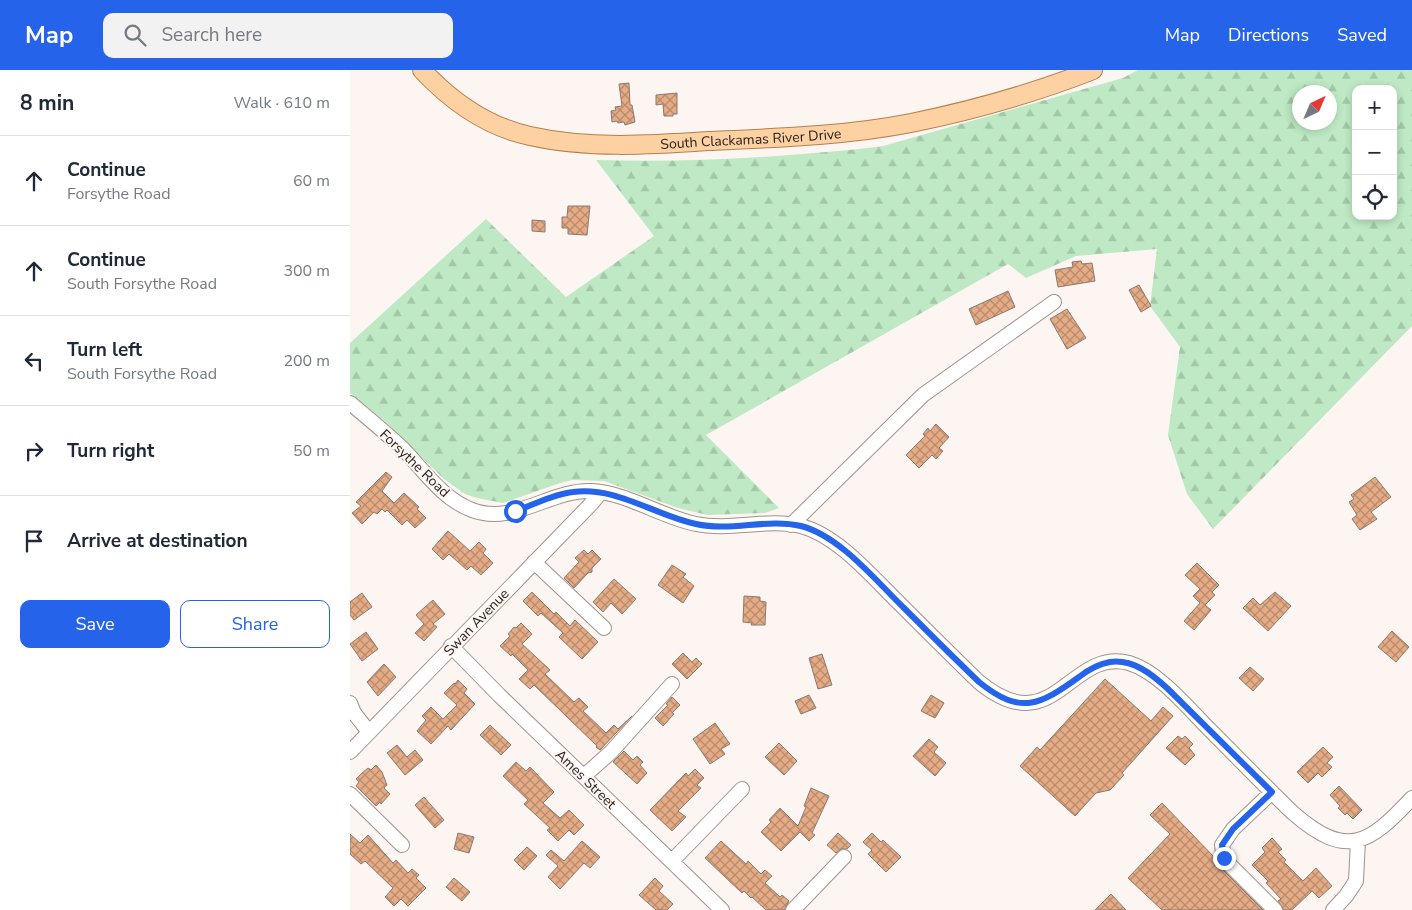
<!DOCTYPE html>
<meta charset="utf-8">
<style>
body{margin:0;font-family:"Nunito Sans",sans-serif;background:#f2f2f3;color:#1f2937}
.controls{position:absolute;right:15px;top:15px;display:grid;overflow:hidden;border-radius:10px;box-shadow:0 2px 8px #0003}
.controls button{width:45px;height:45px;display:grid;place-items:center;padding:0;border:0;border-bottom:1px solid #e0e1e3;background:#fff;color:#1f2937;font:25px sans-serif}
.compass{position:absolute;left:942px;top:15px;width:45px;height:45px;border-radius:50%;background:#fff;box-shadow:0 2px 8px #0003;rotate:44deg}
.stop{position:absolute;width:15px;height:15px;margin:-11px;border:4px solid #2563eb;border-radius:50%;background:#fff}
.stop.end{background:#2563eb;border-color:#fff;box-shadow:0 1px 5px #0008}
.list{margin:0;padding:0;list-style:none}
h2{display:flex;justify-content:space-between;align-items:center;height:65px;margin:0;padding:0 20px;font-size:21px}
h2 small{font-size:16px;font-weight:400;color:#747a83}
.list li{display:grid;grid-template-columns:32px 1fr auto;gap:15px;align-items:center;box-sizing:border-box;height:90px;padding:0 20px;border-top:1px solid #e0e1e3}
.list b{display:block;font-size:19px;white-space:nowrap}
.list p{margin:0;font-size:16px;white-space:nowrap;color:#747a83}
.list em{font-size:16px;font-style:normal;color:#747a83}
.actions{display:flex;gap:10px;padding:15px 20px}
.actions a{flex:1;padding:11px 0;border:1px solid #2563eb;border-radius:10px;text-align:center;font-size:18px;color:#2563eb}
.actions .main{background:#2563eb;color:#fff}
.icon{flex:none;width:28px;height:28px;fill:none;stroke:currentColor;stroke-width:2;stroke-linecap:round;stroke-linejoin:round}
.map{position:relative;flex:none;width:1062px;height:840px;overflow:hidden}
header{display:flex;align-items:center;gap:30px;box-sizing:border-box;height:70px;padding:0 25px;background:#2563eb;color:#fff}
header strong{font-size:24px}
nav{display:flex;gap:28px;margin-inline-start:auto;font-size:18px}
.search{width:350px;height:45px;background:#f2f2f3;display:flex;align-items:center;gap:12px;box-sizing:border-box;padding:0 18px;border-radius:10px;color:#747a83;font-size:19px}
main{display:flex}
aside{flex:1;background:#fff}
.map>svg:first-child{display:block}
</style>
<header>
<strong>Map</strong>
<div class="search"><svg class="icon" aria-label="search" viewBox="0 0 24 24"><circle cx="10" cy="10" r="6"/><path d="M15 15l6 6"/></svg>Search here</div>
<nav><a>Map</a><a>Directions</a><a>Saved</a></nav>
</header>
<main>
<aside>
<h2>8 min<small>Walk · 610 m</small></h2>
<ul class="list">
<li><svg class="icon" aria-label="ahead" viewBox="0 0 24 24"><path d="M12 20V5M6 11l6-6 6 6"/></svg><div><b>Continue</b><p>Forsythe Road</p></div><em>60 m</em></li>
<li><svg class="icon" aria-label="ahead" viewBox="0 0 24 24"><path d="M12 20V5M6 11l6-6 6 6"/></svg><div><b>Continue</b><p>South Forsythe Road</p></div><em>300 m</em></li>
<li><svg class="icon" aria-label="left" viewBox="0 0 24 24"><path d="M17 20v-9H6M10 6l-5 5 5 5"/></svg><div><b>Turn left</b><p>South Forsythe Road</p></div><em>200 m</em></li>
<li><svg class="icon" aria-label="right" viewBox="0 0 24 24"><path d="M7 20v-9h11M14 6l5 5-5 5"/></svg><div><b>Turn right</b></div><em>50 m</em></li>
<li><svg class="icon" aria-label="arrive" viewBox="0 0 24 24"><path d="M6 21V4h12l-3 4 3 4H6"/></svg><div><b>Arrive at destination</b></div></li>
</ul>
<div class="actions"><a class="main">Save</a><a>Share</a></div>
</aside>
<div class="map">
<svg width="1062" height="840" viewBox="0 0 1062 840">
<defs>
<pattern id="forest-firs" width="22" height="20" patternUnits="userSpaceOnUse" patternTransform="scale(1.25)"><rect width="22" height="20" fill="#bee9c4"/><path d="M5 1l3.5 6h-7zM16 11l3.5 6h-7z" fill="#a3c8a8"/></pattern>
<pattern id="building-cross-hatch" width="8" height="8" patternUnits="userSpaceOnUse" patternTransform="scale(1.25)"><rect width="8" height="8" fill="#e4ab85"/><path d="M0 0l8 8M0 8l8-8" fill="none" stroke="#b98b6c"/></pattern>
</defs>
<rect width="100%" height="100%" fill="#fdf5f1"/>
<path fill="url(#forest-firs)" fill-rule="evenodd" d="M788,0H1062V256L863,459L837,424L818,365L830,277L800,236L807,179L726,186L676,208L658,194L356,365L429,438L415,443L357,445L328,438L254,411L222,410L210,413L153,433L127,428L115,424L94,409L37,353L0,323V273L136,149L216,227L304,166L246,90C307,92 366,90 426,86C462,83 498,81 533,76L773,8ZM1006,19H1043V146H1006ZM949,22H979V52H949Z"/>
<path fill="url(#building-cross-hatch)" stroke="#8a7a70" d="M279,13L280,35H282L285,52L275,55L274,52L268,53L267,51L262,52L261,41L266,40L265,37L272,36L269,14Z
M327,23V44H323V46H314L313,34L306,35V25Z
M218,136H240L237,165L218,164V158H212V147H217Z
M182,150L195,151V162L182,161Z
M731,191L732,194L742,193L745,211L708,217L705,200L723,197L722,192Z
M789,215L801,236L791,242L779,220Z
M658,221L665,237L626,255L619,239Z
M717,239L736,268L717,279L700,249Z
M586,354L599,367L589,378L593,381L586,389L582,385L569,398L556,385L575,366L573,364L578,358L580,361Z
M36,402L42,407L32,421L44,433L54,423L69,437L67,439L76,448L65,458L57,450L52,455L37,440L35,442L32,439L27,444L24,442L12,454L2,443L11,436L6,432Z
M1025,407L1041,427L1021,442L1027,449L1010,460L1002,449L1007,445L999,432L1004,429L1001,425Z
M98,461L120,481L129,472L136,479L133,483L143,493L131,505L121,496L117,500L99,484L93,490L82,479Z
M234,480L238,484L242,480L251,489L242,498V502L238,503L224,518L214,508L229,492L225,488Z
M847,493L869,515L862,522L865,525L855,535L861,540L844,560L834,551L850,533L843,526L850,519L835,505Z
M322,495L336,504L333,507L344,516L333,533L308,515Z
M264,509L286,529L272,544L261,533L253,542L243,532Z
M182,522L204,544L206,542L220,556L225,550L248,572L232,589L209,567L213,563L191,543L188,546L173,531Z
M925,522L941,536L918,561L893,538L903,528L910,535Z
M12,523L22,537L4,550L0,545V532Z
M394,526L410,527V531L416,532L415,555H401L402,553L393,552Z
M83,530L95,544L83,554L87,557L74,571L65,563L74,554L66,545Z
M171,553L182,564L172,574L200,600L195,604L224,632L229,628L238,637L233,641L256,663L264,655L268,659L282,646L250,680L246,677L247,676L184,615L180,619L169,609L178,600L162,584L161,586L150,576L160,566L158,564L164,557L166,558Z
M1042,561L1059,577L1046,592L1028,577Z
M16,562L28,579L12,591L0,574Z
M333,583L342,592L346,588L352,594L337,609L322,594Z
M472,584L482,615L468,619L459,588Z
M34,594L46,607L28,626L17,612Z
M900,597L914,609L903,621L889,608Z
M755,609L801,651L813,637L823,646L772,703L774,705L760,720L746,723L725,746L670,696L687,677L690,680Z
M108,610L117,619L114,623L125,634L101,660L98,656L81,674L67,661L76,650L72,646L81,637L93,649L107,635L94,623L104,613L105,614Z
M459,625L466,638L451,644L445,631Z
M581,625L594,633L585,648L571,641Z
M322,627L330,635L322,643L324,644L313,656L305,648L318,635L316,634Z
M365,653L380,674L371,679L375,684L360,694L343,669Z
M140,655L161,675L151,685L130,665Z
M828,666L832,669L835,666L843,674L839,678L845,685L835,695L816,678Z
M579,669L588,677L584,682L596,693L585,706L563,686Z
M429,673L447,691L434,705L415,687Z
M47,675L57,687L65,680L73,690L55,705L37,683Z
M973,677L983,687L977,693L982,697L972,707L968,703L958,713L947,702Z
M274,681L283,690L287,686L293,692L290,695L297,703L287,714L263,692Z
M166,692L176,701L180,697L204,722L193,733L210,748L219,740L234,755L224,765L219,760L208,771L197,760L200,758L174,734L178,730L153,706Z
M26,695L32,702L37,715L34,718L40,724L31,734L30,732L26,736L6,716L9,712L6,709L12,703L18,698L21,700Z
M345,699L354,708L347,715L351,718L328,741L336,747L322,761L300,740L336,703L338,706Z
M989,716L1012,740L1003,749L997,743L995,745L988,738L990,736L980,725Z
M461,718L479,726L462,763L465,765L459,771L450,762L431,781L411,762L421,752L419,750L430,738L448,756L456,737L454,736Z
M74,727L94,750L85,758L65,735Z
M812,733L865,788L868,795L913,840H812L778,808L820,764L800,745Z
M108,763L124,767L119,783L104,779Z
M488,763L501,775L497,779H491L486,783L477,775Z
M522,763L531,772L533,770L551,787L536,802L518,784L522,780L513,772Z
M0,764L10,773L18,765L43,793L46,790L58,803L62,799L69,805L66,808L76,818L58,836L51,829L44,836L35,827L43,818L15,791L11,794L0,784Z
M922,768L932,779L928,782L936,790L934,792L953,811L966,798L982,816L969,828L962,821L942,840H934L928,831L931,829L916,813L918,811L902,795L915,782L912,778Z
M232,771L250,787L240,798L234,793L210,819L198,807L208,796L196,785L201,780L214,791Z
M371,771L396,794L398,791L411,804L415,800L422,806L415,813L430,827L432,825L439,831L434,840H416L402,827L401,828L394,821L392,823L355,788Z
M177,777L187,786L174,800L164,790Z
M104,808L120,822L112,831L96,817Z
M305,808L313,816L309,821L323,834L317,840H306L289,825Z
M761,824L776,840H745Z"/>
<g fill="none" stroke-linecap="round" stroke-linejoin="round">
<g stroke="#a29188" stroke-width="16">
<path id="minor" d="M0,333C18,348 35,362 52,378C73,399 92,429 122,440C164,456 200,419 242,421C278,423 311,447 346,454C381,461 417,448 451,456C489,466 524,509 551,535C577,561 603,587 629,612C704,674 720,577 779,593C809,602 838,638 860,660C888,688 915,716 943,743C997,790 1019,774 1062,728
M441,455L573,325L704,232
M184,492L254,558
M101,576L149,625L372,840
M0,633L4,643L19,662
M0,682L242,433L251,422
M234,706L261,682L322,614
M922,722L883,759L872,775L874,789L925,840
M0,724L52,775
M322,791L392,719
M443,840L494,787
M983,840L996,826L1006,811L1008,770"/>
</g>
<g stroke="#b3804c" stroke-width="20">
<g id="major">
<path id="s1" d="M72,0C101,31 138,57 180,66C238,79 299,75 358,71C425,68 495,66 561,53C620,41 687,22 743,0"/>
</g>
</g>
<use href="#minor" stroke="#fff" stroke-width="14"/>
<use href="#major" stroke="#fed1a3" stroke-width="18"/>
</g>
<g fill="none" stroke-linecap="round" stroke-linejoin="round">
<path stroke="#2563eb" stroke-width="6" d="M165,441C184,435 203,424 223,422C266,416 304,445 346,454C381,462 417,448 451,456C490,466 526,511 554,538C579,563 604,588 629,612C671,646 690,635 729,607C738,600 748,594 760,592C783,589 802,604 818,619L922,722L883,759L872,775L874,788"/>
</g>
<g text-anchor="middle" stroke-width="4" stroke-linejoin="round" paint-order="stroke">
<g font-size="14" fill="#28221e" stroke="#fdf5f1">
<text dy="5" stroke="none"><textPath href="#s1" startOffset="350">South Clackamas River Drive</textPath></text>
<text transform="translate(65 393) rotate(44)" y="5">Forsythe Road</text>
<text transform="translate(126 552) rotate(-46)" y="5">Swan Avenue</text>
<text transform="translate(236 709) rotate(44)" y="5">Ames Street</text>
</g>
</g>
</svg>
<div class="controls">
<button>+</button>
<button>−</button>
<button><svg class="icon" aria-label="locate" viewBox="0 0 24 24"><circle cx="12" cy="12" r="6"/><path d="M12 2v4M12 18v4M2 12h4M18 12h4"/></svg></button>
</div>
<svg class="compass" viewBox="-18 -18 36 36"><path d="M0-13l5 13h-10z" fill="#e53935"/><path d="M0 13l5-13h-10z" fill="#747a83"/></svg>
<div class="stop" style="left:165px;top:441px"></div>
<div class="stop end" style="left:874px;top:788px"></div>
</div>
</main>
